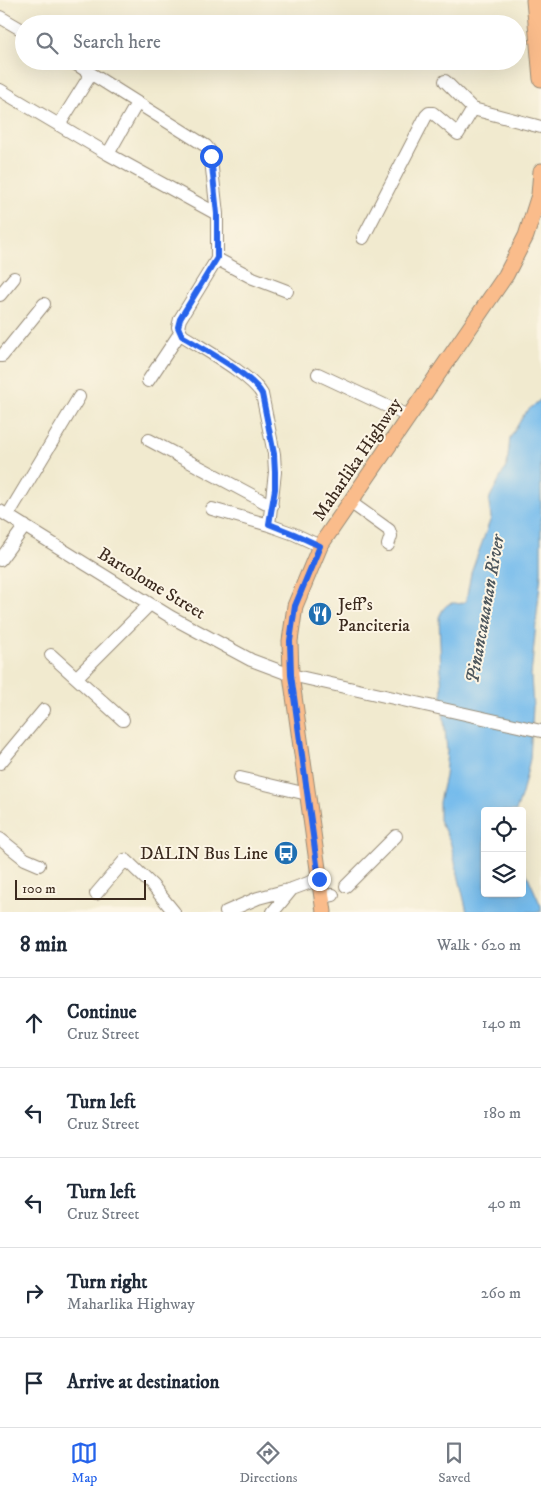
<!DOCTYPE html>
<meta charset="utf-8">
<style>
body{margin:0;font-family:"IM FELL DW Pica",serif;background:#f6f6f7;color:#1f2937}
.controls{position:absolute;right:15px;bottom:15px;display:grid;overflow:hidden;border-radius:5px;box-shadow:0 5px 20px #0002}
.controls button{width:45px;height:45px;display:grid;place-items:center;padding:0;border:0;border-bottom:1px solid #e0e1e3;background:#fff;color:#1f2937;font:25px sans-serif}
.scale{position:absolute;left:15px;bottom:12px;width:131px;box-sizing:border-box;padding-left:5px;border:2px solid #3b2a1e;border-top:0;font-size:14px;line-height:18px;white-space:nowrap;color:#3b2a1e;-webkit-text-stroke:4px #fcf5e5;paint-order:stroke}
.stop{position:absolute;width:15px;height:15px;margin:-11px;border:4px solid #2563eb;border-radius:50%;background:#fff}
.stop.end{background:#2563eb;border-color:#fff;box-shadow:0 1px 5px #0008}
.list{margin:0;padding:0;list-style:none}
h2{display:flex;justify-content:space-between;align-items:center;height:65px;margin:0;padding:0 20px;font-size:21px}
h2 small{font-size:16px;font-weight:400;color:#747a83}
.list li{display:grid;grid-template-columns:32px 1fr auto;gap:15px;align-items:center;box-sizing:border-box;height:90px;padding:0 20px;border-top:1px solid #e0e1e3}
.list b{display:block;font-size:19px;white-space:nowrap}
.list p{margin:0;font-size:16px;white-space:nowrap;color:#747a83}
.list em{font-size:16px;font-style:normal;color:#747a83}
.icon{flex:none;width:28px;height:28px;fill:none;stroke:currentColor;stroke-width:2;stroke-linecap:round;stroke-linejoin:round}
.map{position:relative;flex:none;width:541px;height:912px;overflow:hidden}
.search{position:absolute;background:#fff;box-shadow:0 5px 20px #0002;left:15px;right:15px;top:15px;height:55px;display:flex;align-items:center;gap:12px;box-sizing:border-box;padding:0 18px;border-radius:28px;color:#747a83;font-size:19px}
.sheet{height:515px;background:#fff}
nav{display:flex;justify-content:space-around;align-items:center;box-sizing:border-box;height:70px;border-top:1px solid #e0e1e3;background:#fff;font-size:14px;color:#747a83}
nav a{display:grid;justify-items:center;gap:2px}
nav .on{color:#2563eb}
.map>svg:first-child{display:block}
</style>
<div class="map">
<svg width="541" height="912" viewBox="0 0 541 912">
<rect width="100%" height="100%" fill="#fcf5e5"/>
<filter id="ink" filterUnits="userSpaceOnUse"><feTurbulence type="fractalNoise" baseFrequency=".02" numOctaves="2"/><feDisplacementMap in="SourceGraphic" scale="10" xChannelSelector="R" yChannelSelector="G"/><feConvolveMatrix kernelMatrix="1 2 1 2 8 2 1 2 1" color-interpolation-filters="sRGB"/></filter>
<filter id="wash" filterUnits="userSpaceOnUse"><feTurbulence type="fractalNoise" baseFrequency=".0096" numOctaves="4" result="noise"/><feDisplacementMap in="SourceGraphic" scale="20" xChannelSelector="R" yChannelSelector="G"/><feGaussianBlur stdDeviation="1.12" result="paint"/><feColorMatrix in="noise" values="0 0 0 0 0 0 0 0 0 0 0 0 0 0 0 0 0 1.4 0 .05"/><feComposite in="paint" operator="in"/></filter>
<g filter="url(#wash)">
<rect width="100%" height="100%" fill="#f1eacf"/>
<path fill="#75bbec" stroke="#587285" d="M541,399V572L531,676L533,707L530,759L522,794L516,811H485V893H522V863L541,906V912H467L450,841L439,820V802L445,776L447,750L442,700L439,617C443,608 448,600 459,604L466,601L471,573L491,518L489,503L490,497L507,465L510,438L525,413Z"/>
</g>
<g filter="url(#ink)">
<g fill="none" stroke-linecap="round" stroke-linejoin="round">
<g stroke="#968a76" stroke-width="14">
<path id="minor" d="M0,17L24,31
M71,61L206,146L210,151L217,214V259L180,319L178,327L182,335C203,349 250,374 262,394L274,454L275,472L269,525L294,534L320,546
M445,81L473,109L541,127
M0,90L108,154L217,214
M59,125L91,74
M108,154L137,103
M363,238L426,116L429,113H433L458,134L473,109
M217,259L253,278L287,291
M0,295L14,278
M0,356H2L44,304
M318,374L408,416
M148,381L180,333
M149,440L272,506
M350,502L389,530L391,536L388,545
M212,509L269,525
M0,511L171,617L251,660L291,675L541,731
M8,515L79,397
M0,560L25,526
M51,655L123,720
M77,677L150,604
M0,763L44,710
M240,778L307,794
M0,839L25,859L39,865
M346,886L396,836
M96,894L125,860L127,861L152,885L174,912
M322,897L333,895
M226,912L258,898L292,889L319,879
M273,912L292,889"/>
</g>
<g stroke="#968a76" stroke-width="17">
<path id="major" d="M534,0L541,79
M324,912L291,675L290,641L295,606L320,546L506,275L526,236L539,195L541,171"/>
</g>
<use href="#minor" stroke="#fff" stroke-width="12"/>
<use href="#major" stroke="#fabc8b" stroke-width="15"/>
</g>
</g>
<g fill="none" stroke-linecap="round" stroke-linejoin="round" filter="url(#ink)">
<path stroke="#2563eb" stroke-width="6" d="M211,156L217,214V258L180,319L178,327L182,336C203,349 251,374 262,394L274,454L275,472V489L269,524L294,534L320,546L295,606L290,641L291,675L319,879"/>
</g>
<defs>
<g id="restaurant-disc" transform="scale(1.25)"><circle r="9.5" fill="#1f6fb2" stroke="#fcf5e5"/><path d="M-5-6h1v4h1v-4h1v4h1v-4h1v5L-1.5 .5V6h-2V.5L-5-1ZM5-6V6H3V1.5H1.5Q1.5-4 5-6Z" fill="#fff"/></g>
<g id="bus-disc" transform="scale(1.25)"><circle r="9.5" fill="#1f6fb2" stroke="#fcf5e5"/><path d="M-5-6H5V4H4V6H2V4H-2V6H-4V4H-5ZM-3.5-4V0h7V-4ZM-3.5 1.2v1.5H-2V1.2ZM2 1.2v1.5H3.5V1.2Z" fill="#fff"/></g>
</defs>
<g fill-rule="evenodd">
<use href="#restaurant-disc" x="320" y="614"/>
<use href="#bus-disc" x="286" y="853"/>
</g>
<g text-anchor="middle" stroke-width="4" stroke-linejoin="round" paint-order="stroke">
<g font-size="18" fill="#3b2a1e" stroke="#fcf5e5">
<text transform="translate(357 459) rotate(-56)" y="6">Maharlika Highway</text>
<text transform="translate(152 583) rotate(31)" y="6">Bartolome Street</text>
</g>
<g font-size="18" fill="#3b2a1e" stroke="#fcf5e5" text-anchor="start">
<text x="338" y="610">Jeff's<tspan x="338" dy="21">Panciteria</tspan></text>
<text x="268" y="859" text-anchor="end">DALIN Bus Line</text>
</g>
<g font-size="19" font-style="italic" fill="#4c565c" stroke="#fcf5e5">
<text transform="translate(484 609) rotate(-80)" y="7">Pinancauanan River</text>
</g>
</g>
</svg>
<div class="controls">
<button><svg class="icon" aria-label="locate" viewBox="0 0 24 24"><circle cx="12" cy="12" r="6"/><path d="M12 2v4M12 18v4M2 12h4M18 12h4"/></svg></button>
<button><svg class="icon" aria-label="layers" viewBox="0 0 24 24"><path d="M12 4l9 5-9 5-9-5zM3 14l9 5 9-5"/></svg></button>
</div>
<div class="scale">100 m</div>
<div class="stop" style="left:211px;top:156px"></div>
<div class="stop end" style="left:319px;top:879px"></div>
<div class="search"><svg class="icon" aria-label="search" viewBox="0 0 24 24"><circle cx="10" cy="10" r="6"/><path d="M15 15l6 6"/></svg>Search here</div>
</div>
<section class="sheet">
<h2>8 min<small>Walk · 620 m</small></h2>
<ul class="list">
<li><svg class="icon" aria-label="ahead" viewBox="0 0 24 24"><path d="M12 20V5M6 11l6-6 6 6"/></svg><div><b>Continue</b><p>Cruz Street</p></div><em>140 m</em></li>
<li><svg class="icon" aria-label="left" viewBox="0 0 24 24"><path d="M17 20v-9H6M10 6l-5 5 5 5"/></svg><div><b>Turn left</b><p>Cruz Street</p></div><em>180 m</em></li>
<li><svg class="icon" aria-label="left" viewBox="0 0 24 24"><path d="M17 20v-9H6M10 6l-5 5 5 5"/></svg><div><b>Turn left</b><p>Cruz Street</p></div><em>40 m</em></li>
<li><svg class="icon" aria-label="right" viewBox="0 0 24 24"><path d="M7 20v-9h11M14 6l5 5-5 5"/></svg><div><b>Turn right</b><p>Maharlika Highway</p></div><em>260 m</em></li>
<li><svg class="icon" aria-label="arrive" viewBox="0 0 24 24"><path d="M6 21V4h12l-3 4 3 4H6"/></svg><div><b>Arrive at destination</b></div></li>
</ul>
</section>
<nav>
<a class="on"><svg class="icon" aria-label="map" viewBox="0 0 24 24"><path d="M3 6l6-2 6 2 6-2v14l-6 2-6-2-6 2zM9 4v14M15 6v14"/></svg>Map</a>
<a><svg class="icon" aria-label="directions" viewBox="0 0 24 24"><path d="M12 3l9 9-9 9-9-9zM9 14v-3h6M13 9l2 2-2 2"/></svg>Directions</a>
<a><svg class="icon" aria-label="saved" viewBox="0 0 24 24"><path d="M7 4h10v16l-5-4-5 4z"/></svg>Saved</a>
</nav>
